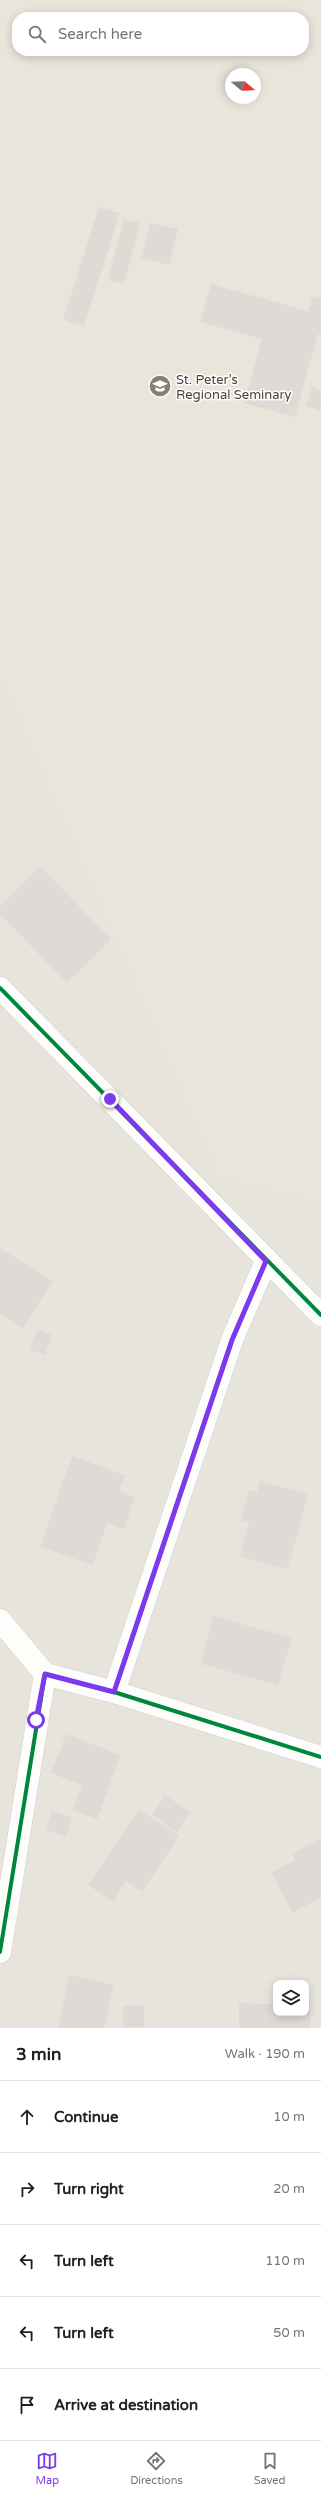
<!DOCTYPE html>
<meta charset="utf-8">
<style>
body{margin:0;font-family:"Varela Round",sans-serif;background:#f2f2f2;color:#202124}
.controls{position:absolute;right:12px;bottom:12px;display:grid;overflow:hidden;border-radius:8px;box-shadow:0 2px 10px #0003}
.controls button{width:36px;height:36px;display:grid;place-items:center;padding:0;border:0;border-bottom:1px solid #e0e0e0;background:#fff;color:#202124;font:20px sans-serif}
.compass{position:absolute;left:225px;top:68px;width:36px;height:36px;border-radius:50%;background:#fff;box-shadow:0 2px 10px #0003;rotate:109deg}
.stop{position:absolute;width:12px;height:12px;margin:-9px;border:3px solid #7c3aed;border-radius:50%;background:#fff}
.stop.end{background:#7c3aed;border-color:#fff;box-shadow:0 1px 4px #0008}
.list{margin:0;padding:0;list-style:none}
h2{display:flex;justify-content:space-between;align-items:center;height:52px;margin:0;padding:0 16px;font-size:17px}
h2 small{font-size:13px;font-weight:400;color:#757577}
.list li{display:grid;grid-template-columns:26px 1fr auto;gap:12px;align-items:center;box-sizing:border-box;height:72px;padding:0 16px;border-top:1px solid #e0e0e0}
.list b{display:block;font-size:15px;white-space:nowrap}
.list em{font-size:13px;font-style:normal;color:#757577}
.icon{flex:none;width:22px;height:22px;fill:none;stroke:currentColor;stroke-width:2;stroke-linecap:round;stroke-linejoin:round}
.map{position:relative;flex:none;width:321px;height:2028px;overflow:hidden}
.search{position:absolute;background:#fff;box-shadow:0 2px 10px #0003;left:12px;right:12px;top:12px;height:44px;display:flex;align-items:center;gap:10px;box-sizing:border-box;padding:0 14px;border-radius:16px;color:#757577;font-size:15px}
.sheet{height:412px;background:#fff}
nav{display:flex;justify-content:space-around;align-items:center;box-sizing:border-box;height:56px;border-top:1px solid #e0e0e0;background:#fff;font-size:11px;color:#757577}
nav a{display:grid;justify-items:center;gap:2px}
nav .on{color:#7c3aed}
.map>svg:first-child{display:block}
</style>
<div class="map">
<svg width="321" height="2028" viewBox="0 0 321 2028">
<rect width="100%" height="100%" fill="#f4f2ee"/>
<path fill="#e7e4dc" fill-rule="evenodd" d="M0,0H321V2028H0ZM17,17H304V51H17ZM231,74H255V98H231ZM276,1983H306V2013H276Z"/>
<path fill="#eae5da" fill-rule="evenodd" d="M0,0H321V1202L220,1178L0,674ZM17,17H304V51H17ZM231,74H255V98H231Z"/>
<path fill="#dedbd6" d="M99,207L120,213L84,326L63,320Z
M124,219L140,223L124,284L108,280Z
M150,223L178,229L169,265L141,258Z
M211,284L308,311L312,296L321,298V335L318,334L295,417L244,403L262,339L200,322Z
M312,387L321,390V411L306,406Z
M40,866L111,939L67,983L0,914V906Z
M0,1248L53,1281L23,1328L0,1314Z
M37,1330L52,1335L45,1355L30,1350Z
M72,1456L125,1475L119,1491L135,1497L124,1529L107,1524L93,1565L40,1547Z
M260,1481L308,1494L288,1569L240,1557L249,1522L241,1520L249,1490L257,1492Z
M213,1616L292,1638L278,1685L201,1664Z
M66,1734L121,1755L97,1819L72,1810L82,1785L51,1773Z
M165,1795L190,1812L177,1832L152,1815Z
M139,1809L179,1836L142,1892L126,1881L113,1902L88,1885Z
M52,1811L72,1818L66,1837L46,1830Z
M321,1838V1897L293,1913L271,1873L295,1860L292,1854Z
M69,1975L114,1985L104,2028H58Z
M239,2003L276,2004V2013H306V2004H310V2028H239Z
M123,2006H144V2027H123Z"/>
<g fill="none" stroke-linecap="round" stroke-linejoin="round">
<g stroke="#d2d0cb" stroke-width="23">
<path id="minor" d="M0,988L321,1315
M0,1620L45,1674
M114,1692L232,1340L266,1261
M0,1952L45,1674L114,1692L321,1757"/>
</g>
<use href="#minor" stroke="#fdfdfc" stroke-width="22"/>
<g stroke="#fff" stroke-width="6">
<path id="cycleway" d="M0,988L321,1315
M114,1692L232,1340L266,1261
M0,1952L45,1674L114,1692L321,1757"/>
</g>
<use href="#cycleway" stroke="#00873e" stroke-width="4"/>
</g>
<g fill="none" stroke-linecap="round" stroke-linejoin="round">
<path stroke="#7c3aed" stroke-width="5" d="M36,1720L45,1674L114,1692L232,1340L266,1261L110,1099"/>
</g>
<defs>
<g id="university-disc" transform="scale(1.15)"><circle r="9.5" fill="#868178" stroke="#fff"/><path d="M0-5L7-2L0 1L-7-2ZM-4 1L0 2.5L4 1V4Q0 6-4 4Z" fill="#fff"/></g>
</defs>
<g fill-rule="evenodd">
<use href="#university-disc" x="160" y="386"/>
</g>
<g text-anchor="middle" stroke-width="3" stroke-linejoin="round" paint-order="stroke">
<g font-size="13" fill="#4b4439" stroke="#fff" text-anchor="start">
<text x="176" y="384">St. Peter’s<tspan x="176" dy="15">Regional Seminary</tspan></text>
</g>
</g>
</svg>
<div class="controls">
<button><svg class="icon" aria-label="layers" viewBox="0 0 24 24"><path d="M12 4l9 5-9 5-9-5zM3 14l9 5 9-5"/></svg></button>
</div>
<svg class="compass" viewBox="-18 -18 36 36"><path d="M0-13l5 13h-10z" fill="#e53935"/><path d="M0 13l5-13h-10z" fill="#757577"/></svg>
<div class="stop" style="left:36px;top:1720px"></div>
<div class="stop end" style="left:110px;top:1099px"></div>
<div class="search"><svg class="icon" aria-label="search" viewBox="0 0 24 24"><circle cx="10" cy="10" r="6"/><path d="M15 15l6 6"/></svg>Search here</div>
</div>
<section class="sheet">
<h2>3 min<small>Walk · 190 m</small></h2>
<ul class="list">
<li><svg class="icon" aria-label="ahead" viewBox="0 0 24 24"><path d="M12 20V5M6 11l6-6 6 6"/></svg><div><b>Continue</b></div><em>10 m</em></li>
<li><svg class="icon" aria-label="right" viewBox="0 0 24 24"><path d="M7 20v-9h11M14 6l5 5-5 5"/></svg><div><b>Turn right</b></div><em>20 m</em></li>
<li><svg class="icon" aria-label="left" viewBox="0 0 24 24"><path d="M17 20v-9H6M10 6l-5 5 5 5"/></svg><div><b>Turn left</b></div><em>110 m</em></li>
<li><svg class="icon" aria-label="left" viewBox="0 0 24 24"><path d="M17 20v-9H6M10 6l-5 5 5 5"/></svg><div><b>Turn left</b></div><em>50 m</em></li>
<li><svg class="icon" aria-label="arrive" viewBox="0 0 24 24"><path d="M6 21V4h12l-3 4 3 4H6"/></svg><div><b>Arrive at destination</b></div></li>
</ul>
</section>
<nav>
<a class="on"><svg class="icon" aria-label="map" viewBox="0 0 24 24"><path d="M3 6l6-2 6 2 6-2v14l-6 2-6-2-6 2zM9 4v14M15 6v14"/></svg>Map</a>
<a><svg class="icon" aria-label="directions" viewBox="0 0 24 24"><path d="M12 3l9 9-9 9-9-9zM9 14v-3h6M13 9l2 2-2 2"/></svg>Directions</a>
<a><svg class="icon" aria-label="saved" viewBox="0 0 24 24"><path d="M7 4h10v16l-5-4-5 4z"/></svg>Saved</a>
</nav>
